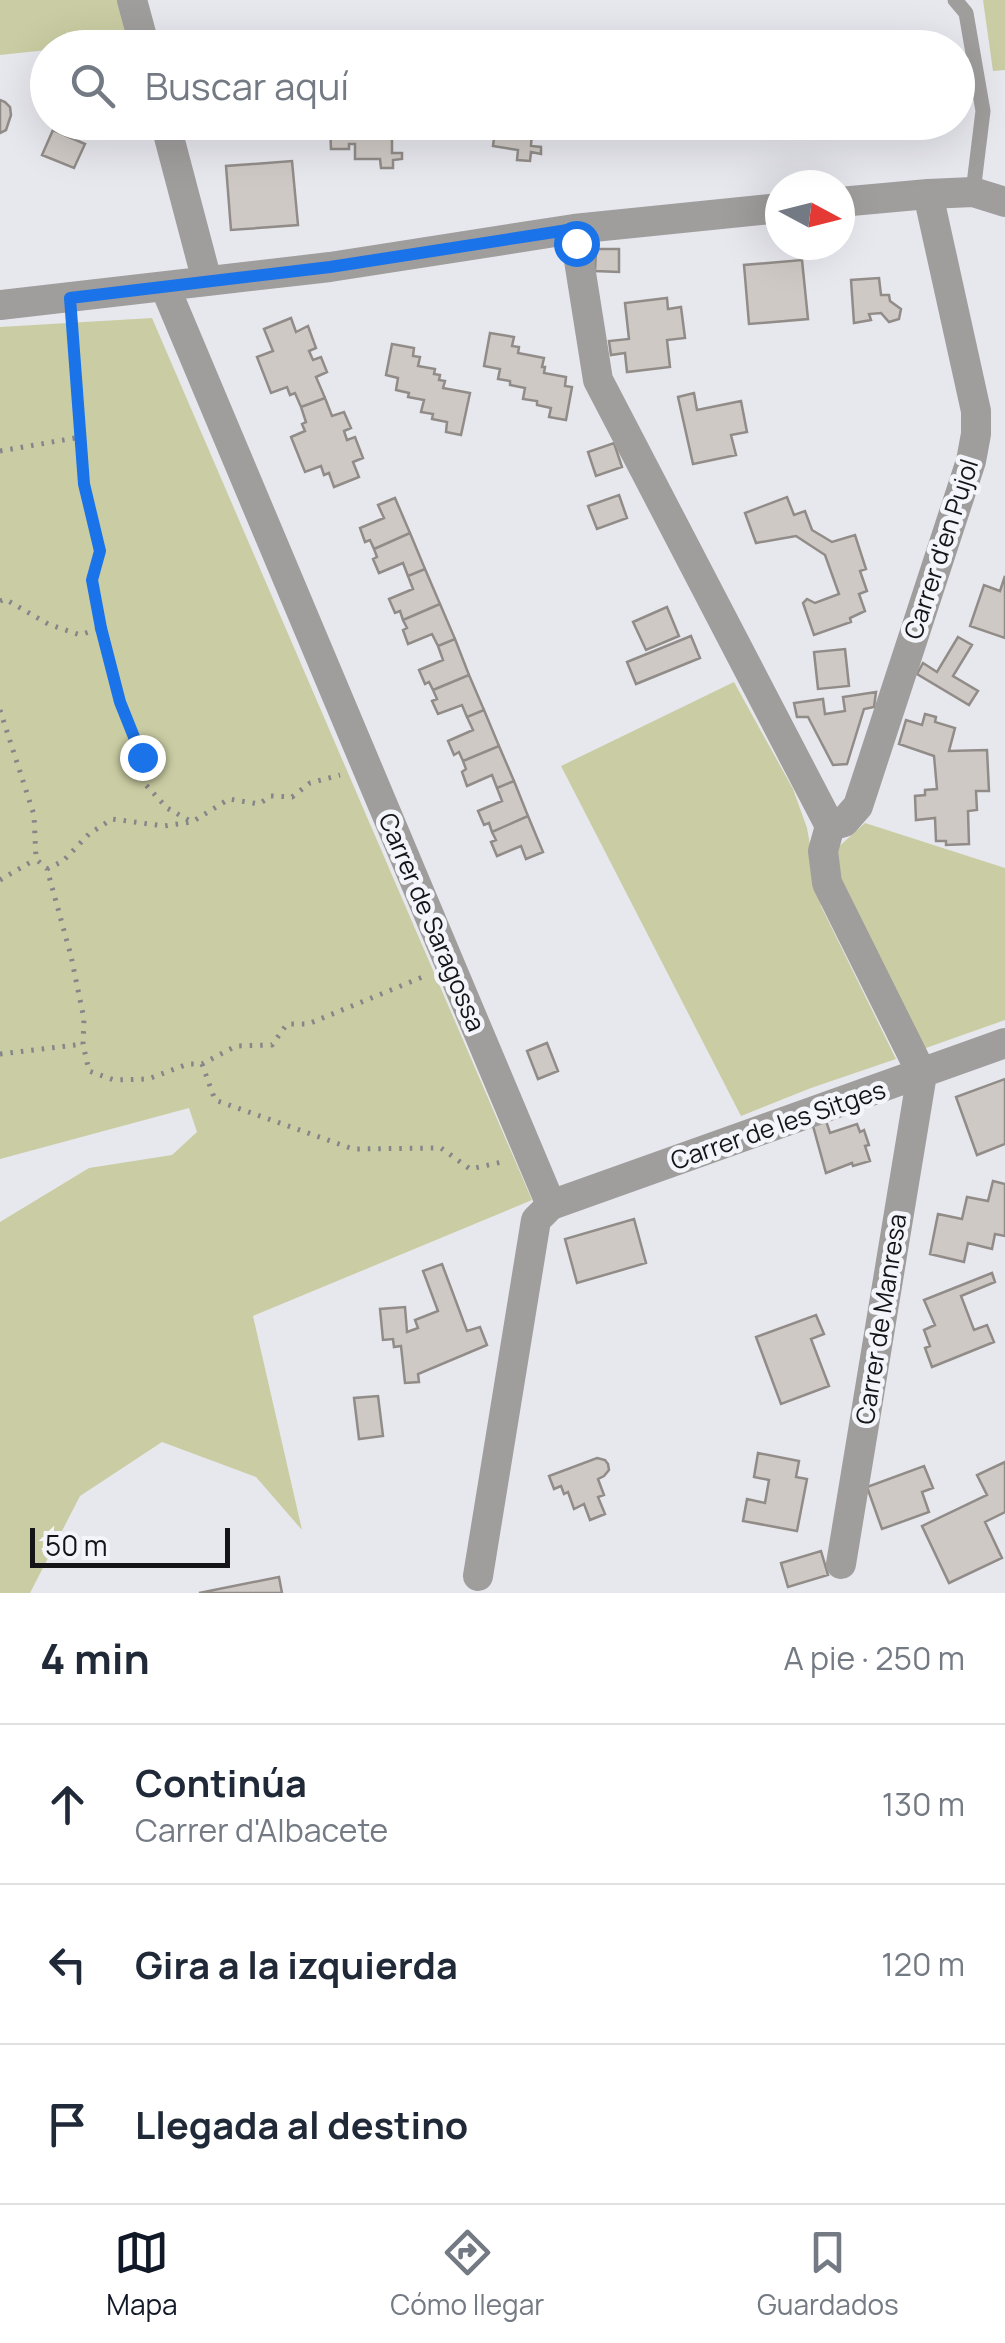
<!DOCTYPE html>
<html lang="es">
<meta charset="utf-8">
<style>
body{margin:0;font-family:Manrope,sans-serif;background:#f6f6f7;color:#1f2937}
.compass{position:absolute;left:765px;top:170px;width:90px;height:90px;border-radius:50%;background:#fff;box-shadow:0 10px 40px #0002;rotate:97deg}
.scale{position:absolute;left:30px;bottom:25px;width:200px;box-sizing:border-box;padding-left:10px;border:5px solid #151517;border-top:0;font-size:28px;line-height:35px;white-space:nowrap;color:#151517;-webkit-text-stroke:8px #f4f5fb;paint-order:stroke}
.stop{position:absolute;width:30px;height:30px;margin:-22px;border:8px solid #1a73e8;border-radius:50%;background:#fff}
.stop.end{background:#1a73e8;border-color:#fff;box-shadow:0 2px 10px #0008}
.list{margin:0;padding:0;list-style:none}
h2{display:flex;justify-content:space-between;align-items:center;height:130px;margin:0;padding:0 40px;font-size:42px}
h2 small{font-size:32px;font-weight:400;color:#747a83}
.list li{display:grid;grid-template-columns:65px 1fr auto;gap:30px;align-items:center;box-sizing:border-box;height:160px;padding:0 40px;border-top:2px solid #e0e1e3}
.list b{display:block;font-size:38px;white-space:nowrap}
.list p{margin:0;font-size:32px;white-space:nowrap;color:#747a83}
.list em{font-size:32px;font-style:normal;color:#747a83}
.icon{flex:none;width:55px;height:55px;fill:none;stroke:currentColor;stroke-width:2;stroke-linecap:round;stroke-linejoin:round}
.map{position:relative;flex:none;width:1005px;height:1593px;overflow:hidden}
.search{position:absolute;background:#fff;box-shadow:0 10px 40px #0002;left:30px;right:30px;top:30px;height:110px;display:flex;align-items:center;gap:25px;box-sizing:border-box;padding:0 35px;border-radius:55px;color:#747a83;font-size:38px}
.sheet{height:610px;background:#fff}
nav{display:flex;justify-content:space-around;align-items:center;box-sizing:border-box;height:140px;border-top:2px solid #e0e1e3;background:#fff;font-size:28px;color:#747a83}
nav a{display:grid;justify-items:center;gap:5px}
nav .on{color:#111827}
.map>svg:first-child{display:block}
</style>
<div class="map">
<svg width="1005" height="1593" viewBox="0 0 1005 1593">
<rect width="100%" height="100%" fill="#e7e7ee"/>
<path fill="#cacda3" d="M0,0H122L132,41L74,47L48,48L47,50L0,55Z
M983,0H1005V70L993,71Z
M152,318L532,1200L253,1316L302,1530L256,1477L162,1442L80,1496L30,1593H0V1222L89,1168L172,1155L197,1132L189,1108L0,1159V327Z
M734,682L793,789L807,828L821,906L896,1059L811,1088L741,1116L561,766Z
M865,823L1005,868V1020L923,1049L839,879L835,850Z"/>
<path fill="#cfc9c5" stroke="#918c88" stroke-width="2.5" d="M0,100L5,102L10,107L11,115L6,130L0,133Z
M324,122H349L350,132H366V122H385V138L392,137V153H402V159L393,160V168H381L380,159H355V144H349V149H331L330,125H324Z
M470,122H526V129L532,130L531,146L541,147V154L531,152L530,161L517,160L518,150L493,146L495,131H488L487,136L469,134Z
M53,130L85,144L74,168L42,155Z
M292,161L298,225L231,230L226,166Z
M596,249H619V272L595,271Z
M802,260L808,319L749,324L744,265Z
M879,278L881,295H889L890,301L901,309L899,319L889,322L881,313L869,314L871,320L854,323L851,280Z
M667,298L668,309L681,307L685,338L667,340L670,367L627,372L625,353L611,355L609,341L629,339L625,303Z
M291,318L296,332L308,326L316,348L309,351L313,360L321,357L327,372L316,377L325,398L301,407L295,393L290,395L287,387L271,393L257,357L273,351L264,329Z
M490,333L514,337L512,346L519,347L518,353L544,358L542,367H545L544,373L566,377L565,386L572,387L566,420L549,417L551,408L537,405V401L523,399L525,388L510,385V381L498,379L500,369L484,366Z
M392,344L414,348L413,356L420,357L418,366L435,369L434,374L440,375L439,380L445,381L443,388L470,393L461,435L446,432L447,422L432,419L433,414L421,412L424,400L408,397L409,393L396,390L398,378L386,375Z
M694,393L697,410L741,401L747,432L731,435L736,455L693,464L678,397Z
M325,398L332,416L344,412L351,428L344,431L347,440L355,437L363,458L353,462L359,477L334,487L329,473L324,475L321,466L305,472L291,437L305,431L302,424L306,422L301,407Z
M614,443L622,467L596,476L588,452Z
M619,495L627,518L597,529L588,506Z
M787,497L794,515L805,511L812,530L832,542L855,535L866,569L860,571L867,591L859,594L865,611L850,618L851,622L814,635L803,603L807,599L815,603L839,594L825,555L796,536L756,543L745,513Z
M395,498L410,533L374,549L370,540L365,542L360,528L384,518L378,505Z
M410,533L425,569L408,576L403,563L379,573L373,559L377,557L374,549Z
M425,569L440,604L403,620L400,611L395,613L389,599L413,589L408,576Z
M1005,576V638L970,626L984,585L1000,591Z
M440,604L455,639L438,646L432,634L408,644L403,630L407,628L403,620Z
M667,607L679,636L646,650L633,622Z
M691,636L700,658L636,684L627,662Z
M958,637L972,645L953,676L978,691L969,705L917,674L923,663L937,672Z
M455,639L469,675L433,690L429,682L425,684L419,670L443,660L438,646Z
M845,649L849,686L818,689L814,652Z
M469,675L484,710L467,717L462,705L438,714L432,701L437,699L433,690Z
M876,692L874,707L864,709L847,764L833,765L808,717H797L794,703L823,699L825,714L845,711L843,697Z
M484,710L499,746L463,761L459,752L454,755L448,741L473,730L467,717Z
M925,714L936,717L935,722L955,728L949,751L987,750L989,791H976L977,810L968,811L969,844L946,845V841H936L935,818L916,820L915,796L925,795V790L937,789L934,756L899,744L906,720L922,725Z
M499,746L514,781L497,788L492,775L467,786L462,772L466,769L463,761Z
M514,781L528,816L492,832L489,823L484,825L478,811L502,801L497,788Z
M528,816L543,852L526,859L521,846L497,856L491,842L496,840L492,832Z
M547,1043L558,1071L538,1079L527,1051Z
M1005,1079V1144L977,1155L956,1097Z
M826,1121L830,1133L857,1124L860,1132L864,1130L869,1145L865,1146L870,1161L853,1166L852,1163L826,1173L813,1126Z
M993,1181L1005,1184V1236L995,1234L992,1249L968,1243L964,1262L930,1254L938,1214L962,1219L967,1197L988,1201Z
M634,1219L646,1263L577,1283L565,1239Z
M442,1264L467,1331L480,1327L487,1345L418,1374L419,1382L405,1383L401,1346L394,1347L393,1339L383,1340L380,1309L405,1307L407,1332L418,1328L415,1320L438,1311L423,1271Z
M992,1273L995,1282L961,1296L974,1330L987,1325L994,1342L932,1367L925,1348L930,1346L924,1330L935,1325L924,1300Z
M816,1315L824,1334L811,1339L829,1386L781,1404L756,1337Z
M378,1396L383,1436L359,1439L354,1398Z
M758,1453L799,1461L796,1477L807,1479L797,1531L743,1521L747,1499L765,1503L769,1480L754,1477Z
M597,1458L605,1460L608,1464L609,1470L604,1476L598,1479L604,1495L598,1497L605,1514L590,1520L584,1504L574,1509L568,1492L564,1494L561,1486L554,1489L549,1476Z
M1005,1462V1512L985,1522L1002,1558L949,1583L922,1526L987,1495L977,1475Z
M924,1466L933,1488L922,1492L929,1512L882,1529L867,1487Z
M821,1551L828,1575L788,1587L781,1563Z
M279,1577L282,1593H199Z"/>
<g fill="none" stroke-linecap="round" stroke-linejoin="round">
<path stroke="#85858a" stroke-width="5" stroke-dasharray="2.5 8" stroke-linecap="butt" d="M72,324L84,484L100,551L92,580L101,628L121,701L141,757L146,785L167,808L192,822
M0,451L81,437
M0,601L5,599L48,624L80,635L101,628
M0,710L34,815L36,859L47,869L71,956L84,1019L83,1044L89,1071L114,1080L148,1079L188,1064H202L236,1046L272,1045L287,1024H308L425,976
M47,869L63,861L89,834L112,819L164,826L192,822L229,799L259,804L271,796L292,797L310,783L340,775
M0,880L36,859
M0,1054L83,1044
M202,1064L215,1100L353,1149L441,1148L470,1169L502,1162"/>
<path stroke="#a09d9d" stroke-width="15" d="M955,0L966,13L983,111L973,192"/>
<path stroke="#a09d9d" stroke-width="30" d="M132,0L145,48
M165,122L207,281
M840,202L928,194L973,192L1005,202
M574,229L598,380L830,826L844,822L858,806L971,461L976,434V411L928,194
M165,287L551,1205L536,1220L478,1576
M0,305L330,267L574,229L780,208
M830,826L823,851L827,883L922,1074L841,1564
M551,1205L1005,1043"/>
</g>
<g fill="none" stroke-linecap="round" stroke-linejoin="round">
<path stroke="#1a73e8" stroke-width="12" d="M142,757L120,702L101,628L92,580L100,551L84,484L70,298L330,267L574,229L576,243"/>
</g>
<g text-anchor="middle" stroke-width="9" stroke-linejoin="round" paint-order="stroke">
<g font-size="25" fill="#151517" stroke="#f4f5fb">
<text transform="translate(941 549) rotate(-72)" y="9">Carrer d'en Pujol</text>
<text transform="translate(432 922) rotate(67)" y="9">Carrer de Saragossa</text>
<text transform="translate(778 1125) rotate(-19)" y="9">Carrer de les Sitges</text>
<text transform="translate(881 1319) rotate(-81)" y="9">Carrer de Manresa</text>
</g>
</g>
</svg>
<svg class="compass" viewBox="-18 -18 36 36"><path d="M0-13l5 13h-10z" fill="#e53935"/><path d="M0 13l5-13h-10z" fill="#747a83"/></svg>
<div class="scale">50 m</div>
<div class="stop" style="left:576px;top:243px"></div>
<div class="stop end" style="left:142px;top:757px"></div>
<div class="search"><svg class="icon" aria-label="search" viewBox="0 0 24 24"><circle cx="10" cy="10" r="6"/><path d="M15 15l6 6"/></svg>Buscar aquí</div>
</div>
<section class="sheet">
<h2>4 min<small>A pie · 250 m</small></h2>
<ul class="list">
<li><svg class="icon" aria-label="ahead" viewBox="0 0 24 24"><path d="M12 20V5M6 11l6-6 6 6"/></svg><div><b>Continúa</b><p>Carrer d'Albacete</p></div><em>130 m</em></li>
<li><svg class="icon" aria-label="left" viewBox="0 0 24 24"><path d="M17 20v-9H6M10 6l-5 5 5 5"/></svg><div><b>Gira a la izquierda</b></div><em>120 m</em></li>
<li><svg class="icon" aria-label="arrive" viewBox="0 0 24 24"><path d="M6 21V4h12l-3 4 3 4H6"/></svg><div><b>Llegada al destino</b></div></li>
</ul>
</section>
<nav>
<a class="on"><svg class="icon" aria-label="map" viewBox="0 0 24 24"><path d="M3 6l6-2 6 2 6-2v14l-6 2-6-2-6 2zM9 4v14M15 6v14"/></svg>Mapa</a>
<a><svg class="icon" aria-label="directions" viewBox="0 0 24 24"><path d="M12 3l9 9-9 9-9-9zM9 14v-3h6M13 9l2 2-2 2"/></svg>Cómo llegar</a>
<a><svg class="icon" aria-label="saved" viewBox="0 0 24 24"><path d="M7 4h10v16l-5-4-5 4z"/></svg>Guardados</a>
</nav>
